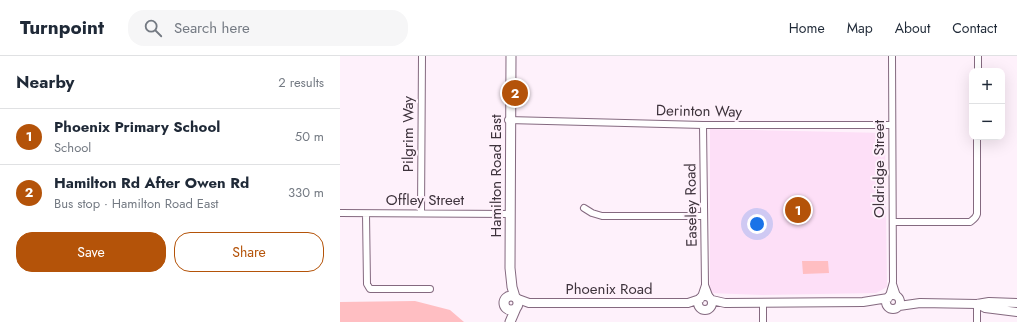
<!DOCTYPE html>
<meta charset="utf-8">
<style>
body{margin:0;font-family:Jost,sans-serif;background:#f6f6f7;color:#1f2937}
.controls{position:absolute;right:12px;top:12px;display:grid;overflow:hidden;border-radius:8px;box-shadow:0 4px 16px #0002}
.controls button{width:36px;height:36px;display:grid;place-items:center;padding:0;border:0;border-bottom:1px solid #e0e1e3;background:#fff;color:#1f2937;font:20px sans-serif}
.you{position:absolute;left:417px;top:168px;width:14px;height:14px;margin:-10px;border:3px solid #fff;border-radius:50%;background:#1a73e8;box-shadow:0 0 0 6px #1a73e833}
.badge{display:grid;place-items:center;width:26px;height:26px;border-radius:50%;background:#b45309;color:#fff;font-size:13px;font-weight:700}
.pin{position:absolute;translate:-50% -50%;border:2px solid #fff;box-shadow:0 1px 4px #0006}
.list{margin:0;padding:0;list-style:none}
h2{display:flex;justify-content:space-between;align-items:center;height:52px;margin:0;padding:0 16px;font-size:17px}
h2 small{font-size:13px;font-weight:400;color:#747a83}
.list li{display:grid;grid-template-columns:26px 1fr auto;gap:12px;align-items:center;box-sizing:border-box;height:56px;padding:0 16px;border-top:1px solid #e0e1e3}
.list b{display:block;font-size:15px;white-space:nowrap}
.list p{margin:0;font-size:13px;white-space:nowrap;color:#747a83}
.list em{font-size:13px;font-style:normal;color:#747a83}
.actions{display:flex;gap:8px;padding:12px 16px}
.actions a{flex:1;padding:9px 0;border:1px solid #b45309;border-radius:16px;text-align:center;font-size:14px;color:#b45309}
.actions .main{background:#b45309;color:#fff}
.icon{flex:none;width:22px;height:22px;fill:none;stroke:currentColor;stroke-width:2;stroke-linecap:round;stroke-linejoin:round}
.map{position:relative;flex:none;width:677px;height:266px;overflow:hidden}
header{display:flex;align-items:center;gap:24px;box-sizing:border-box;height:56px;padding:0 20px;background:#fff;border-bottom:1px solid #e0e1e3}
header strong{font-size:19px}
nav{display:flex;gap:22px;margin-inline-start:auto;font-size:14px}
.search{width:280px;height:36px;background:#f6f6f7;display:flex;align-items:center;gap:10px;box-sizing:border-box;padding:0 14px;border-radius:16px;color:#747a83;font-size:15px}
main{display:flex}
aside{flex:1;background:#fff}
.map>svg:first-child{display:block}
</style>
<header>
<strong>Turnpoint</strong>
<div class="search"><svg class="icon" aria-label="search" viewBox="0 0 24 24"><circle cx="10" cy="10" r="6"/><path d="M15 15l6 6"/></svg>Search here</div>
<nav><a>Home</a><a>Map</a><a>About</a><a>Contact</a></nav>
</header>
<main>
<aside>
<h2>Nearby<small>2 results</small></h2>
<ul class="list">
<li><span class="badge">1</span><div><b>Phoenix Primary School</b><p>School</p></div><em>50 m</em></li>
<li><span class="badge">2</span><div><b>Hamilton Rd After Owen Rd</b><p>Bus stop · Hamilton Road East</p></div><em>330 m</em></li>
</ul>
<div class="actions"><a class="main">Save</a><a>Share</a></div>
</aside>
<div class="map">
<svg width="677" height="266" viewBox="0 0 677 266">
<rect width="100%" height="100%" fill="#fef1fb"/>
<path fill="#fddff7" d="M370,73L545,77L547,231L536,237L422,239L370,237Z"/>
<path fill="#ffbec2" d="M462,205H488L489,217L463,218Z
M75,245L110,254L124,266H0V246Z"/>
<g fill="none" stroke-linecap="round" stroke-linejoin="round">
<g stroke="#84697f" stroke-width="8">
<path id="minor" d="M638,15V0
M168,64L363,69H552
M244,152L252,157L262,160H364
M0,157L170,158
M81,157L82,0
M26,158L27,228L30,233H90
M553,166H630C634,163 636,162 637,158V81
M553,228L557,240
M365,229L370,242
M549,240L553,226L552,0
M361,241L365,229L363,69
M423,266V247
M637,266V248"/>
</g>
<g stroke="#84697f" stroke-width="10">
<path id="tertiary" d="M546 246a7 7 0 1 1 14 0a7 7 0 1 1-14 0Z
M358 247a7 7 0 1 1 14 0a7 7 0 1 1-14 0Z
M178,243L189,247H348L360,243
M372,244L385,247L523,246L548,242
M638,248L645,252L677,256
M559,250L580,247L637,248L649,246L677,247"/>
</g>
<g stroke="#84697f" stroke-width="11">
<path id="secondary" d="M171,0L170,212L172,231L175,241
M164 247a7 7 0 1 1 14 0a7 7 0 1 1-14 0Z
M170,266L176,252"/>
</g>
<use href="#minor" stroke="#fff" stroke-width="6"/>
<use href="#tertiary" stroke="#fff" stroke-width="8"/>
<use href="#secondary" stroke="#fff" stroke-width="9"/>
</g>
<g text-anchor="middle" stroke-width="4" stroke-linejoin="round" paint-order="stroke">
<g font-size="15" fill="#3e333c" stroke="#fef1fb">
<text transform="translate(359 55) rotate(1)" y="5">Derinton Way</text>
<text transform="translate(68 78) rotate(-90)" y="5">Pilgrim Way</text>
<text transform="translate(539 113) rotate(-90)" y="5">Oldridge Street</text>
<text transform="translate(156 120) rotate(-90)" y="5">Hamilton Road East</text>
<text x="85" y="149">Offley Street</text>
<text transform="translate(351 149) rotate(-91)" y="5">Easeley Road</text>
<text x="269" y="238">Phoenix Road</text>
</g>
</g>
</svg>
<div class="controls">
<button>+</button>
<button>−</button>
</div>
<div class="you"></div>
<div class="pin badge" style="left:458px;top:154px">1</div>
<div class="pin badge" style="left:175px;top:37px">2</div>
</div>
</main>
